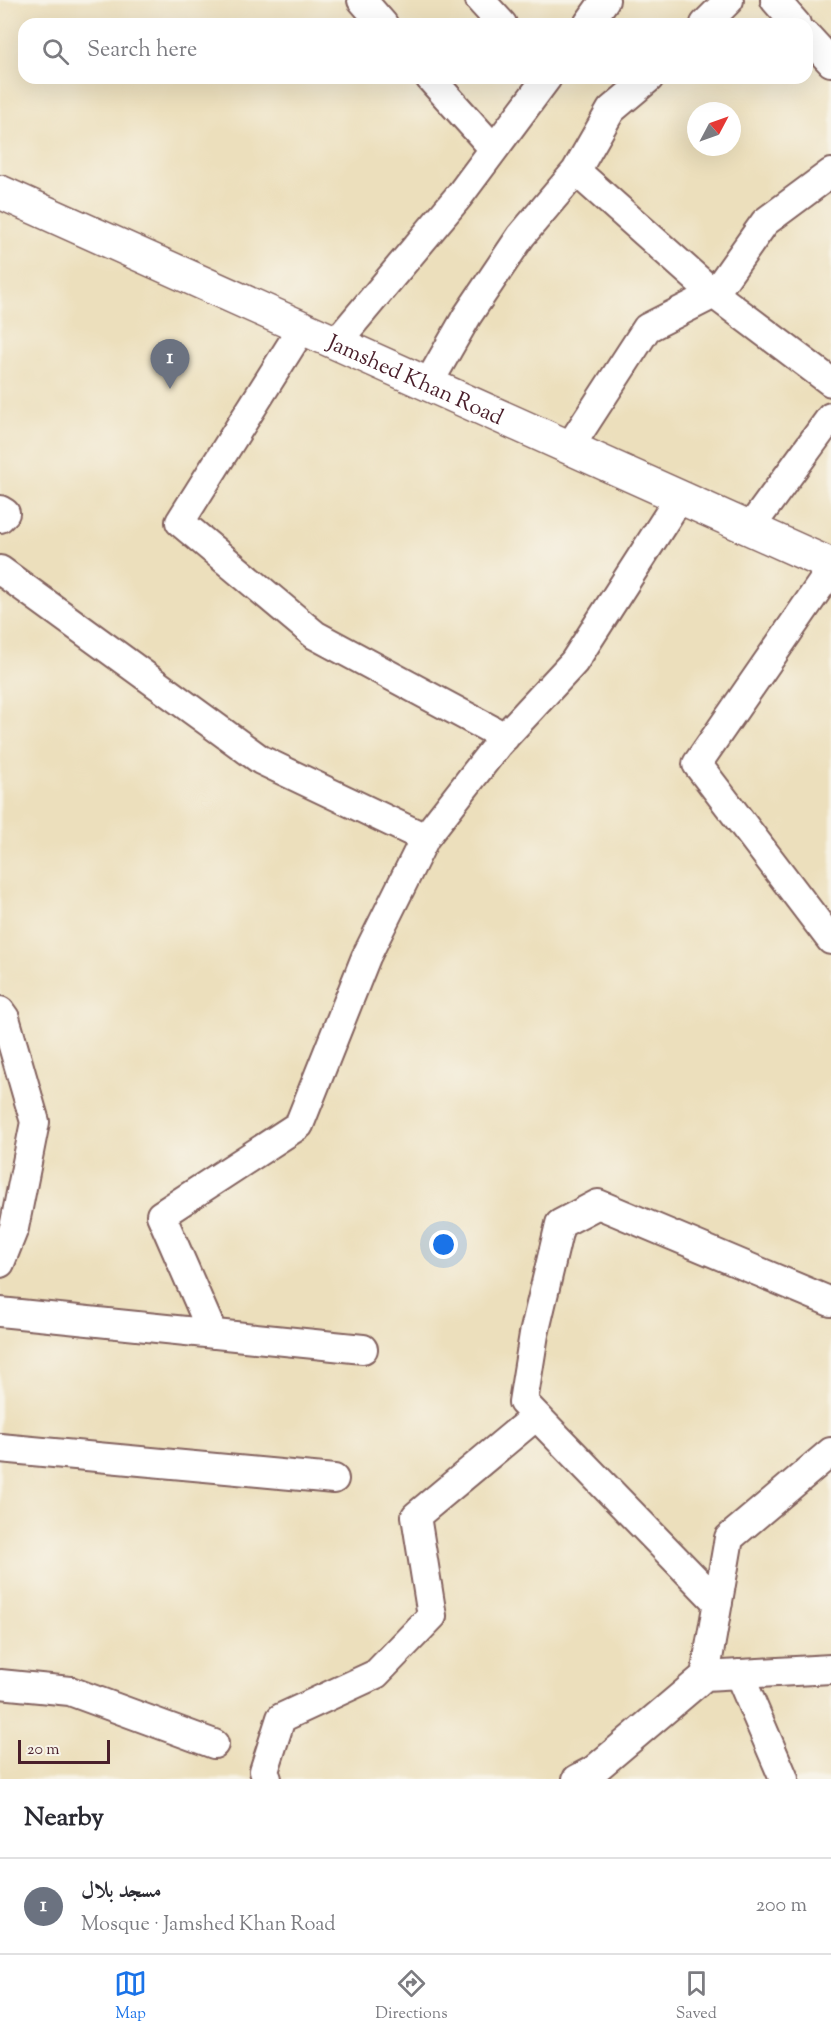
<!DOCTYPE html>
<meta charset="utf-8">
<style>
body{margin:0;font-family:"Sorts Mill Goudy",Amiri,serif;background:#f7f7f7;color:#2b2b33}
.compass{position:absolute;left:687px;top:102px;width:54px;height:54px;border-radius:50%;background:#fff;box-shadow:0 6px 24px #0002;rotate:49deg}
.scale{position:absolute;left:18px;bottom:15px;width:92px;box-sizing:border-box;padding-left:6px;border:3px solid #4a1f2b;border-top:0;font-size:16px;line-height:21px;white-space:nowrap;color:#4a1f2b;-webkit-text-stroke:4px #f7f3e8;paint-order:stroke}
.you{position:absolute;left:444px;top:1245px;width:21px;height:21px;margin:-15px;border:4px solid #fff;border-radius:50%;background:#1a73e8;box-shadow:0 0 0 9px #1a73e833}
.badge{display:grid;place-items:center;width:39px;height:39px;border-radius:50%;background:#1a73e8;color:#fff;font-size:20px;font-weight:700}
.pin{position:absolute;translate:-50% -50px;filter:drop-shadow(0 2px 3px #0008)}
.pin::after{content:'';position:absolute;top:32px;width:21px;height:18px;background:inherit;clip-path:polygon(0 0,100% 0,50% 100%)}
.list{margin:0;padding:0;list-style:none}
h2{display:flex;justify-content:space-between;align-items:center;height:78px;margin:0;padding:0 24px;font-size:26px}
h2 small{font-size:20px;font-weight:400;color:#7c7c81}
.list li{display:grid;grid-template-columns:39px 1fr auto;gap:18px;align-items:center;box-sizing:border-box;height:96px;padding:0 24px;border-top:2px solid #e1e1e2}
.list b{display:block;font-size:22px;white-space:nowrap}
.list p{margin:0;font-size:20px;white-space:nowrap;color:#7c7c81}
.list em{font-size:20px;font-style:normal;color:#7c7c81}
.icon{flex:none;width:33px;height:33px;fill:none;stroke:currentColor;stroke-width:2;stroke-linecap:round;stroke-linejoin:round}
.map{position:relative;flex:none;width:831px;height:1779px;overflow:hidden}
.search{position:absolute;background:#fff;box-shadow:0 6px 24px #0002;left:18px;right:18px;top:18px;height:66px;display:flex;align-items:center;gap:15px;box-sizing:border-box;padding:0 21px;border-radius:18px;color:#7c7c81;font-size:22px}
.sheet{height:174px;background:#fff}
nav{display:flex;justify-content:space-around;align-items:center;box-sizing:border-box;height:84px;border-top:2px solid #e1e1e2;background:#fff;font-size:16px;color:#7c7c81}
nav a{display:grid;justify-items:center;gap:3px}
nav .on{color:#1a73e8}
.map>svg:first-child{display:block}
</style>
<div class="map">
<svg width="831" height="1779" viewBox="0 0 831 1779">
<rect width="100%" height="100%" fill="#f7f3e8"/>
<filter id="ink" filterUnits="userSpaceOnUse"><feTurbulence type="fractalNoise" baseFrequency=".0167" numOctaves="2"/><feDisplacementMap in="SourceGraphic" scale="12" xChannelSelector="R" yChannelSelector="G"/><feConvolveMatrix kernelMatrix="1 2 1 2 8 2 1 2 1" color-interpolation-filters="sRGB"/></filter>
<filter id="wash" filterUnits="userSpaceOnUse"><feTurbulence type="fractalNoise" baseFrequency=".008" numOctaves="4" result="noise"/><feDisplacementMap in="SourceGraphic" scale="24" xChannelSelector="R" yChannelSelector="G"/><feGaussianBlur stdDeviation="1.35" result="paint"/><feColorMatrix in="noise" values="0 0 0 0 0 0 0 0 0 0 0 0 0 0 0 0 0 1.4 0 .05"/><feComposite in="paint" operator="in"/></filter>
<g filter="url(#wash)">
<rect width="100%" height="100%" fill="#ecdfbc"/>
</g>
<g filter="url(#ink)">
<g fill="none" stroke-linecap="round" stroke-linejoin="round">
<g stroke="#83625e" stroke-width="32">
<path id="street" d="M362,0L383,24
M480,0L502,24
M775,0L796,24
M588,24L605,0
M705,24L729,0
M807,36L831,62
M430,78L494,149
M576,171L714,294L831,382
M302,328L180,522L315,635L505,737
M336,343L459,196L547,78
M428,384L467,316L521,236L576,171L611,110L649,78
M569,448L647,328L714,294L765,222L831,173
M0,510L5,513L0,518
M750,528L831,417
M0,570L261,760L425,838
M831,570L697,764L831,940
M0,1011L5,1018L35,1122L14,1228L0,1263
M0,1312L363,1349
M213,1334L161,1215L299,1125L366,957L425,838L498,744L574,662L680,497
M0,1448L334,1479
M718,1603L523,1402L534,1334L560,1224L598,1204L831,1302
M739,1674L784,1779
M705,1676L729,1538L831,1452
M0,1684L70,1691L214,1744
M267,1779L264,1771L281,1718L376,1674L432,1616L416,1516L536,1416
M577,1779L594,1770L705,1676L831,1669"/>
</g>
<g stroke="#83625e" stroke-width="36">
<g id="secondary">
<path id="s1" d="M0,192L831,565"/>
</g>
</g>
<use href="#street" stroke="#fff" stroke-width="28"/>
<use href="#secondary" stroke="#fff" stroke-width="33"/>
</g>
</g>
<g text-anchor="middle" stroke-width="4.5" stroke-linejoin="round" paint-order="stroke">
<g font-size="22" fill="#4a1f2b" stroke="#f7f3e8">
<text dy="8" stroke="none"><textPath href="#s1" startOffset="456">Jamshed Khan Road</textPath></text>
</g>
</g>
</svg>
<svg class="compass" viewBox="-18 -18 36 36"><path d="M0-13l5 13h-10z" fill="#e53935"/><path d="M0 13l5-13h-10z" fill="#7c7c81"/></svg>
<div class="scale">20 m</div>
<div class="you"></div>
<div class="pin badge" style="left:170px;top:389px;background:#6b7280">1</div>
<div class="search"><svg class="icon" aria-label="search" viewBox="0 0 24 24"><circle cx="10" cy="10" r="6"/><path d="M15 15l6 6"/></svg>Search here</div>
</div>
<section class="sheet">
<h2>Nearby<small></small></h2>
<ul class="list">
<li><span class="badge" style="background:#6b7280">1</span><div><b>مسجد بلال</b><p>Mosque · Jamshed Khan Road</p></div><em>200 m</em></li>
</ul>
</section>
<nav>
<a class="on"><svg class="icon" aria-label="map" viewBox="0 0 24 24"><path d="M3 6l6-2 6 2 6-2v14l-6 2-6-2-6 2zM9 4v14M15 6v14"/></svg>Map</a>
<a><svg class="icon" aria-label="directions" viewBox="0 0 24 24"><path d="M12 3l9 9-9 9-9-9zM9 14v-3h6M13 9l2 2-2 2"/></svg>Directions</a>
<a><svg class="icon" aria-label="saved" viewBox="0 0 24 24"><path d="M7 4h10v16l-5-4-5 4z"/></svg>Saved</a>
</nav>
